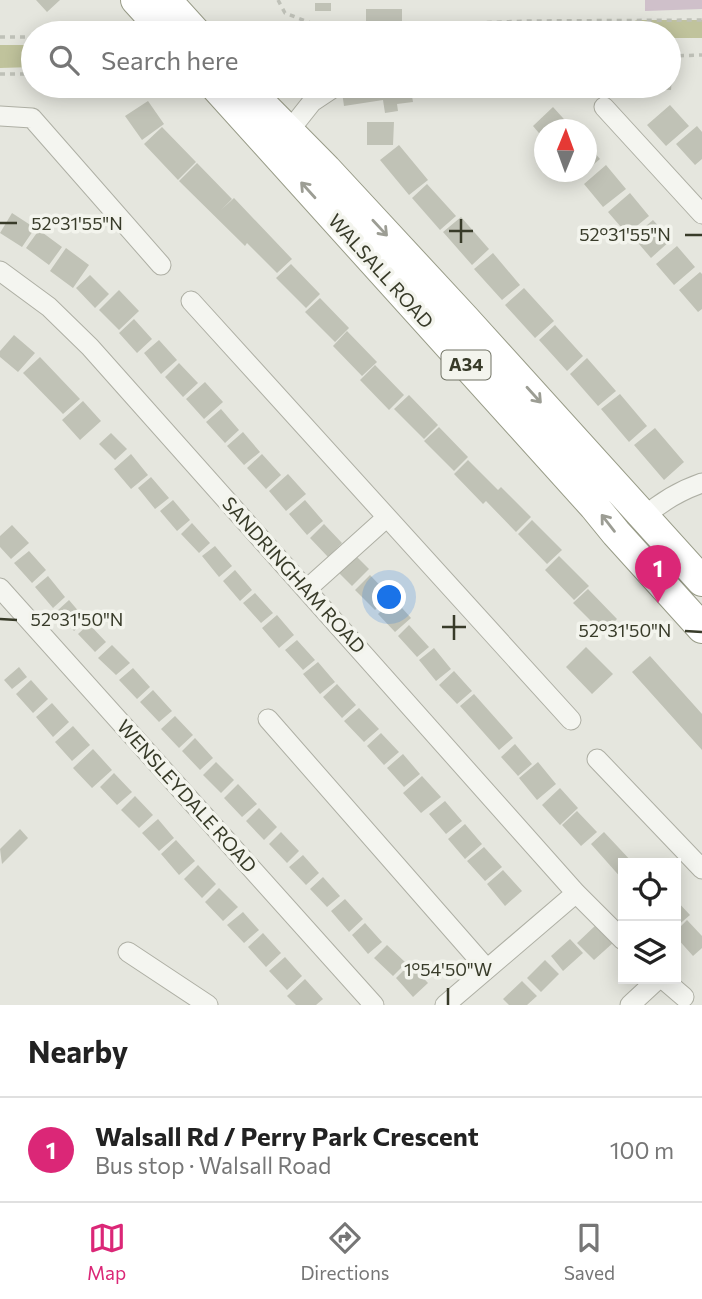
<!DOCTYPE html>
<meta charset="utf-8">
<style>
body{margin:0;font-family:Commissioner,sans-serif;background:#f2f2f2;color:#222}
.controls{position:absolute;right:21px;bottom:21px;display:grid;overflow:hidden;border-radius:0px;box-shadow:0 4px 18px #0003}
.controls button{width:63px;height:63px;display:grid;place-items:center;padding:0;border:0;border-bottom:2px solid #e0e0e0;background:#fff;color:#222;font:35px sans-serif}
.compass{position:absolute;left:534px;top:119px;width:63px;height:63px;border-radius:50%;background:#fff;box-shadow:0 4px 18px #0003;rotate:1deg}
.you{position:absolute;left:390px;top:598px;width:24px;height:24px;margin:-18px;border:5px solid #fff;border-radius:50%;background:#1a73e8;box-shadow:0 0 0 10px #1a73e833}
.badge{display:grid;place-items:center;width:46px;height:46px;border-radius:50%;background:#db2777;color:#fff;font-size:23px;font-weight:700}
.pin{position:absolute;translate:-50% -58px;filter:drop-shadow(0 2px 4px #0008)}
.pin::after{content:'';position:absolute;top:37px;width:24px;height:21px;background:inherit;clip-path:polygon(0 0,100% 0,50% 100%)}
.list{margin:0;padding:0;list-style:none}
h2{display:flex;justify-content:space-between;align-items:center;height:91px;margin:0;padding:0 28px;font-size:30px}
h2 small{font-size:23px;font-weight:400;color:#767676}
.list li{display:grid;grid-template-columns:46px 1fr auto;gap:21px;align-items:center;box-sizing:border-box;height:105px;padding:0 28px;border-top:2px solid #e0e0e0}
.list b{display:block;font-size:26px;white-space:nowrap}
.list p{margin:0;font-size:23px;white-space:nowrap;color:#767676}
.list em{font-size:23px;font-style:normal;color:#767676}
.icon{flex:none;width:38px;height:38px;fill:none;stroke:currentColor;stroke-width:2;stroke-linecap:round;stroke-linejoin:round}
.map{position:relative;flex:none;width:702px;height:1005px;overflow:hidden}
.search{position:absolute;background:#fff;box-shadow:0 4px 18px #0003;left:21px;right:21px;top:21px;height:77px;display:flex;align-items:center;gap:18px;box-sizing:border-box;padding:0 24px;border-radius:38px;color:#767676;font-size:26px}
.sheet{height:196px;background:#fff}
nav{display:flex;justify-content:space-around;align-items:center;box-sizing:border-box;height:98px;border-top:2px solid #e0e0e0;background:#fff;font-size:19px;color:#767676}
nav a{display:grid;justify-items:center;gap:4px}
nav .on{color:#db2777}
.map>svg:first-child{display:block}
</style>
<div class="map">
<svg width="702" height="1005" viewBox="0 0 702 1005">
<rect width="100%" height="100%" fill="#e5e6de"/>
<path fill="#cfc0ca" d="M645,0H702V9L645,11Z"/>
<path fill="#c0c39c" d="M634,25L655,29L647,33H425L441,28Z
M0,45H33V67L0,68Z"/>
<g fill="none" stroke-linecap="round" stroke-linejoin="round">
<path stroke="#c0c39c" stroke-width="18" d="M628,33L639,29H702"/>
</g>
<path fill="#c0c2b6" d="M36,0H60L47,12Z
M315,3H331V11H315Z
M366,9H402V23H366Z
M669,77H672L671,90L646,89V86H669Z
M383,86H394L395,93L411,90L413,102L397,104L398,111L385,113L383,100L344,106L342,92Z
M521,86H549V98L520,97Z
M148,101L164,124L142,140L125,116Z
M670,105L689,126L666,146L647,125Z
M553,107L572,128L544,130V139L533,126Z
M367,122H394L393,145H367Z
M697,126L702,132V159L695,165L676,144Z
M162,127L196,162L178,180L144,144Z
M587,144L600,159L587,170Z
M399,145L428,180L409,195L380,160Z
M197,163L232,199L221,210L234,198L292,259L277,273L247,243L245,246L179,181Z
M606,165L626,189L603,207L584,184Z
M427,184L456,216L440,230L412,198Z
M630,193L649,216L627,234L608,212Z
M12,213L35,228L22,247L0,233Z
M461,217L489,249L472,265L443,232Z
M653,220L671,240L651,258L633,237Z
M39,230L62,247L49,265L26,248Z
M677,246L695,267L674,285L656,264Z
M66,248L89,265L73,288L50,271Z
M493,253L520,285L502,300L474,269Z
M291,264L320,294L306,308L276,278Z
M700,272L702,274V309L698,312L679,290Z
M90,275L109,294L95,308L76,288Z
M524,288L554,321L535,338L505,305Z
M119,290L139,311L119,330L99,310Z
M320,298L349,328L335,342L305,312Z
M134,319L152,339L137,353L119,333Z
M555,325L583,356L567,371L539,340Z
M347,331L377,362L362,376L333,346Z
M14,335L35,353L18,372L0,357V351Z
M159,340L177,360L161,374L144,353Z
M40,357L80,399L63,414L23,373Z
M587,358L616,391L598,406L570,374Z
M179,363L198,383L183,397L165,377Z
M375,365L404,395L389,410L360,380Z
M205,382L223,402L204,419L186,399Z
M620,394L647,426L629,442L601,409Z
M409,395L438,425L424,439L394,409Z
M83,401L101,421L80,440L62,420Z
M221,409L239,430L225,443L206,422Z
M439,427L468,457L454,471L424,441Z
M655,428L684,462L664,480L634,445Z
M243,432L260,452L244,465L227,446Z
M111,433L127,449L115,460L99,444Z
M131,454L148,475L131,489L114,469Z
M262,454L281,475L266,489L247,468Z
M468,460L498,490L501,487L531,517L516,532L486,501L483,504L454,474Z
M288,474L306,494L286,511L269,491Z
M151,477L169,498L155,509L138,488Z
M173,500L190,520L177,531L160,511Z
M305,500L323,521L307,535L289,514Z
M532,520L562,550L547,564L518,534Z
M192,523L210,543L199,553L181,534Z
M324,524L342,543L328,557L310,538Z
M12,525L29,543L11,559L0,547V536Z
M215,546L232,566L219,577L202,556Z
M29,551L46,570L32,583L14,563Z
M352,552L369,569L352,586L335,569Z
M559,556L589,586L574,600L545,570Z
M235,570L252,590L240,601L223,581Z
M370,575L390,596L375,610L355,590Z
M48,576L65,597L53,608L35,587Z
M588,589L617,619L603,633L573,603Z
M255,593L273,613L261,623L243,603Z
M394,599L411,618L395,632L378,614Z
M69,600L86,620L74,631L57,611Z
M277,615L294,635L279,648L262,628Z
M89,624L106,642L95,652L78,634Z
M409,625L429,647L417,657L398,636Z
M297,640L315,660L303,670L285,650Z
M112,645L130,663L116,675L98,658Z
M586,647L613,674L592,694L566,667Z
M434,648L451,669L436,681L419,660Z
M650,656L702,714V750L632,672Z
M318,662L335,682L320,694L303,674Z
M19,667L27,677L12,689L4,680Z
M133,668L150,687L137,699L119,680Z
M454,671L472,691L457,704L439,685Z
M31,680L48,699L33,713L16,694Z
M337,684L356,705L342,718L323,697Z
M153,690L172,711L159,722L140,702Z
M474,694L513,738L499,750L460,706Z
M52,703L69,722L53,737L36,717Z
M359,708L379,729L364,742L344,721Z
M175,716L193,735L179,748L161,729Z
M73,726L90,745L72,761L55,742Z
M381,733L399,752L384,765L367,746Z
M195,738L213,758L200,770L182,751Z
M515,744L532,764L518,776L501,757Z
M93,749L112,770L92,788L73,768Z
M403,754L420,774L404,787L387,768Z
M216,762L234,780L221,793L203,775Z
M538,762L556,784L537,800L519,778Z
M114,773L132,792L117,805L100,787Z
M422,776L441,797L421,813L403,793Z
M238,784L257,804L242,817L224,798Z
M560,788L578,808L560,825L542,805Z
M135,796L153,815L139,828L121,810Z
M445,801L462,821L446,834L429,814Z
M259,808L277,827L264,840L246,821Z
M577,811L597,832L581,846L562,825Z
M158,819L174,838L159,851L142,833Z
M465,824L482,844L465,859L448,839Z
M20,829L28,838L2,864L0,849Z
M281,832L299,851L287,863L269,844Z
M604,832L633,863H623V880L591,844Z
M176,840L195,861L179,875L161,854Z
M484,847L502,867L485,881L467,861Z
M303,855L319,873L306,885L289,867Z
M198,865L216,884L202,898L184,879Z
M503,870L522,891L505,906L487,884Z
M323,877L340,896L327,907L310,889Z
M219,888L238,907L223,921L205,902Z
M345,899L363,919L349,932L331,911Z
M676,900L690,915L676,927Z
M243,912L259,930L244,943L227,925Z
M687,920L702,936V948L693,956L676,937V931Z
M365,923L382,942L368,954L352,935Z
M597,924L614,942L594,960L577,943Z
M263,933L281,953L266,967L248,947Z
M570,939L583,953L563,971L551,956Z
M387,945L406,963L393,976L374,958Z
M285,957L302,976L287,990L269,971Z
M545,960L559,974L541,992L527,978Z
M410,964L428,983L413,997L396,978Z
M305,979L323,999L316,1005H296L287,996Z
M522,981L537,996L527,1005H509L503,999Z"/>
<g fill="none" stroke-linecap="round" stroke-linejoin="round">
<g stroke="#aeafa4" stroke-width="21">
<path id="minor" d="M604,107L702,214
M0,116L32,118L161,265
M289,131L312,102L336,86
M0,271L49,307L90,347L576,893L623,940
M191,301L571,720
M644,517C662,501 679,491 702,483
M0,588L374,1005
M307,589L386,518
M268,719L487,969
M597,759L702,869
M128,952L208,1005
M663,979L684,997
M445,1005L576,893
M630,1005L658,979"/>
</g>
<g stroke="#989b87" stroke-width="32">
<path id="highway" d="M136,0L166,33
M166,0L196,33
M215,86L594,506L616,533L702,628
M244,86L326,169L464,318L702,581"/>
</g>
<path stroke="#bfc1b8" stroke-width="3.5" stroke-dasharray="5 5" stroke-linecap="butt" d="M278,0L285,13L321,27
M247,33L323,28L530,21L702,20
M0,37H33
M669,56L702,55
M0,74H33"/>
<use href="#minor" stroke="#f4f5f0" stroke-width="19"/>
<use href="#highway" stroke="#fff" stroke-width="30"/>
</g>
<defs><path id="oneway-shaft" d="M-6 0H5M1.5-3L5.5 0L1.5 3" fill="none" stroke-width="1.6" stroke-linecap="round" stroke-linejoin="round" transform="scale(1.75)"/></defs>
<g stroke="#9c9d94">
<use href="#oneway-shaft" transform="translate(308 190) rotate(-132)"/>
<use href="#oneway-shaft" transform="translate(380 228) rotate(47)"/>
<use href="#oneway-shaft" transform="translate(534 395) rotate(48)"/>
<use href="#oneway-shaft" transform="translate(608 523) rotate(-128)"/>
</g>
<path fill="none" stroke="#383b29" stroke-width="2.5" d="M0,223H17M449,231H473M685,235H702M461,243V219M0,619L17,620M442,627H466M685,631L702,632M454,640V615M448,1005V988"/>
<g text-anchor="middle" stroke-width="7" stroke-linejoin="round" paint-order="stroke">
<rect fill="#f3f4ed" stroke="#707264" stroke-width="2" x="441.5" y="350.5" width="49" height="29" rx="5"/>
<g font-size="18" font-weight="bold" fill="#383b29">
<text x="466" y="371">A34</text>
</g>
<g font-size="19" fill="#383b29" stroke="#f3f4ed">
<text transform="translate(381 271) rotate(48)" y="7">WALSALL ROAD</text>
<text transform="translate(294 575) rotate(48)" y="7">SANDRINGHAM ROAD</text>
<text transform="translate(187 796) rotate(48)" y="7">WENSLEYDALE ROAD</text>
</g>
</g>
<g font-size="18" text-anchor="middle" fill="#383b29" stroke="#f3f4ed" stroke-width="7" stroke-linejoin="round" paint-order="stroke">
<text x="77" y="230">52°31'55"N</text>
<text x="625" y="241">52°31'55"N</text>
<text x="77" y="626">52°31'50"N</text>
<text x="625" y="637">52°31'50"N</text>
<text x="448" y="976">1°54'50"W</text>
</g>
</svg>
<div class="controls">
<button><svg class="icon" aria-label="locate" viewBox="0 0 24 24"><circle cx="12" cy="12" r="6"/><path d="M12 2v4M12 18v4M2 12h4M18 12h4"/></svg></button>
<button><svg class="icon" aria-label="layers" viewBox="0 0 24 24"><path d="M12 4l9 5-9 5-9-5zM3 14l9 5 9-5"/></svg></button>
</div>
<svg class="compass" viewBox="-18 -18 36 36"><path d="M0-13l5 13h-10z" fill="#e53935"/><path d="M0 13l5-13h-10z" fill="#767676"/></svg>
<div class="you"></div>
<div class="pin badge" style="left:658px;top:603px">1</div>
<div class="search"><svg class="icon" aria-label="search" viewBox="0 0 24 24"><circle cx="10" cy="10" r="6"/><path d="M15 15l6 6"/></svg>Search here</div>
</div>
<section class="sheet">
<h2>Nearby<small></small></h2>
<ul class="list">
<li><span class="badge">1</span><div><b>Walsall Rd / Perry Park Crescent</b><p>Bus stop · Walsall Road</p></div><em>100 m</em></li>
</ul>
</section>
<nav>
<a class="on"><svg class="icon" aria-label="map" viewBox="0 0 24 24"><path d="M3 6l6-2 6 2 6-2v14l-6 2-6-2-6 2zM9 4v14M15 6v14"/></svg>Map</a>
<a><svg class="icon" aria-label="directions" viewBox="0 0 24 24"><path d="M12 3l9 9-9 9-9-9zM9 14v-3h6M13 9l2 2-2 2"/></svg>Directions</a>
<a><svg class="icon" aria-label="saved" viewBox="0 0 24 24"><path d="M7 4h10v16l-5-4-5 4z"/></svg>Saved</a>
</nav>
